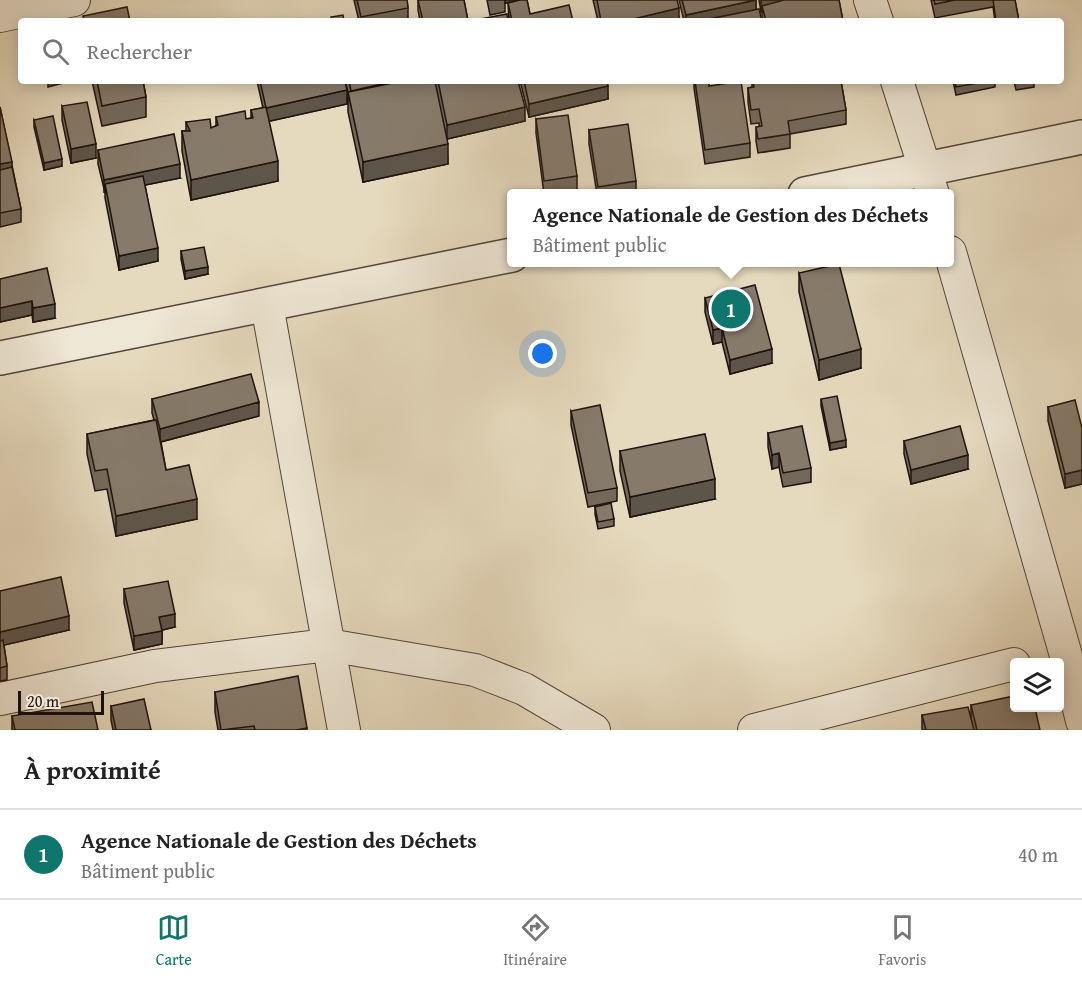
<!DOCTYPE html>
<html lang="fr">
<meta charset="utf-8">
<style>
body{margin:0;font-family:"Gentium Book Plus",serif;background:#f6f6f6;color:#222}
.controls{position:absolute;right:18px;bottom:18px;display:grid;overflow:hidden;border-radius:6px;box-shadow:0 3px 15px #0003}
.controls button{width:54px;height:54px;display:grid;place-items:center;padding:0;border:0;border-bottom:2px solid #e0e0e0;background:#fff;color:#222;font:30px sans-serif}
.scale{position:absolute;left:18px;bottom:15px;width:86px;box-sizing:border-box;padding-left:6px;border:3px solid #1f130e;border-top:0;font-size:16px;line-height:21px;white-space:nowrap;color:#1f130e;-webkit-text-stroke:4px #efe7d5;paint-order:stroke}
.you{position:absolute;left:543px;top:354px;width:21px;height:21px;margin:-15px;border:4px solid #fff;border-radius:50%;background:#1a73e8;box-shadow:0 0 0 9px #1a73e833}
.badge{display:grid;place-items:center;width:39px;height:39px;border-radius:50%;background:#0f766e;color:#fff;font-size:20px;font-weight:700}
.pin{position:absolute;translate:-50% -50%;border:3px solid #fff;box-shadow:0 2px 6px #0006}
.popup{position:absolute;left:507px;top:189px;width:447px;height:78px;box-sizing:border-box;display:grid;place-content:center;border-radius:6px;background:#fff;filter:drop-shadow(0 2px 4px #0005);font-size:20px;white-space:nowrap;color:#767676}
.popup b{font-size:22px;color:#222}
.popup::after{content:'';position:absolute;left:50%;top:100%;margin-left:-12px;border:12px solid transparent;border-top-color:#fff}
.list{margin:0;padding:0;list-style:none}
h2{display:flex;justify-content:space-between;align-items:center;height:78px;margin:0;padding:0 24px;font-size:26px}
h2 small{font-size:20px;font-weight:400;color:#767676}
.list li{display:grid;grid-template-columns:39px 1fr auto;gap:18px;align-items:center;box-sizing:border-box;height:90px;padding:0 24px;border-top:2px solid #e0e0e0}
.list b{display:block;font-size:22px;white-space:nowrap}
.list p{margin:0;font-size:20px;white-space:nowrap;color:#767676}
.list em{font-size:20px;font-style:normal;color:#767676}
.icon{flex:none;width:33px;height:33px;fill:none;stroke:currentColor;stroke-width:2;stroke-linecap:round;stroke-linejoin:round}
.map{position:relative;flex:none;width:1082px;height:730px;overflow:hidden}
.search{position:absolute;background:#fff;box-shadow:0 3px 15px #0003;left:18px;right:18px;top:18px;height:66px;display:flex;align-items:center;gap:15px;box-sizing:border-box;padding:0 21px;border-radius:6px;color:#767676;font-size:22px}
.sheet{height:168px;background:#fff}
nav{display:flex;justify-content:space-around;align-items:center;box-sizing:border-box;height:84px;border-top:2px solid #e0e0e0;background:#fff;font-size:16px;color:#767676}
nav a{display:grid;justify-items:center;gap:3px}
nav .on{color:#0f766e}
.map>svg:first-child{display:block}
</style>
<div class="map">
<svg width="1082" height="730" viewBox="0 0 1082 730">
<rect width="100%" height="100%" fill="#e6dabe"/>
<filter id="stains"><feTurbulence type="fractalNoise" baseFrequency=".00333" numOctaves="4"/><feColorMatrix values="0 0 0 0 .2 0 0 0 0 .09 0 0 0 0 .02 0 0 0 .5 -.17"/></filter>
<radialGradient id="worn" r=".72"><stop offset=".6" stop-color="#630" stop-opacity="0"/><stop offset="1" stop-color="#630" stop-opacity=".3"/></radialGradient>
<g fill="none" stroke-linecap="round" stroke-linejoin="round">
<g stroke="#51453a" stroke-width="34">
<path id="minor" d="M870,0L877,21
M0,16L74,0
M897,81L933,194
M950,252L1065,652L1082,721
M267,305L344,730
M0,699L155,666L328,645L475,670L524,689L594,730
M754,730L1014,664"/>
</g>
<g stroke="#51453a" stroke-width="36">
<path id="tertiary" d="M805,194L1082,137
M0,358L512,255"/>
</g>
<use href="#minor" stroke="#efe7d5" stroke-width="32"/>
<use href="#tertiary" stroke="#efe7d5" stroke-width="33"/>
</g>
<path fill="#73695b" stroke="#1f130e" stroke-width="1.5" d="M354,0H407L408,8V21H418H359Z
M418,0H464L468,21H420L418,10Z
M487,0H527L530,14L573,21H509L508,3L514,1L505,3V12L490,15Z
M593,0H677L679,21H598Z
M679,0H756V9L762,21H684Z
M759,0H839L843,21H762V12H761Z
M931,0H1015L1019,21H995L993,7L935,18Z
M92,81H143L146,97V117L102,126Z
M257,81H345L347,104L269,121L278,181L191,200L182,151V131H186V122L211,128L216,126V117L246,119L251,118V110L263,108Z
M345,81H518L525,121L447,139L448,164L363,182L348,112V92Z
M520,81H607L608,99L529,117Z
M694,81H709V86L750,143V157L705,164L694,88Z
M752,81H841L846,110V124L790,134V148L758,153L756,141V127H759V123L751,124L748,102V88L752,87Z
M953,81H995V87L956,95Z
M1014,81H1034V87L1016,90Z
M62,106L96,158L71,163L62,120Z
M0,107L21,209V222L0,227Z
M536,119L577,176V190L551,194H544L536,133Z
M34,120L62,166L44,170L34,127Z
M589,130L636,181V194H597L589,144Z
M98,150L180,178L145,185L158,261L119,270L105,198V193L98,164Z
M181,251L208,274L185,279L181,259Z
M799,273L861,368L819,380L799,292Z
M0,279L55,318L33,322L32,315L0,322Z
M705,298L772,363L730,374L722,342L713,344L705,312Z
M152,399L259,416L161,442L166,470L197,519L116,536L107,489L95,491L87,454V434L154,420L152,413Z
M821,399L846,447L830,450L821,406Z
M1048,407L1082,428V484L1065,488L1048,421Z
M571,411L617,488V501L588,507L571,425Z
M768,433L811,468V482L783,487L779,467L772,469L768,447Z
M904,441L968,469L911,484L904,454Z
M620,451L715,499L630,517L620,471Z
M595,507L614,519V526L598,529L595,514Z
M124,589L175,627L162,630V644L134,650L124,603Z
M0,591L69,630L4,645L7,666V680L0,681Z
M215,692L307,728V730H218L215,712Z
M971,705L1040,730H922V715L971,720Z
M111,706L151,730H113L111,720Z
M12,716L98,730H12Z"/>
<path fill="#5e554a" stroke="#1f130e" stroke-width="1.5" d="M505,0H521L505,3Z
M756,0V14L722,21H686V15Z
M761,0H816L762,6V12H761Z
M679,8V21H625Z
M48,81H71L48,87Z
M608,86V99L529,117V104Z
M347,90V104L266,122V108Z
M525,107V121L447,139V125Z
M96,144V158L71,163V149Z
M448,144V164L363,182V162Z
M62,159V166L44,170V163Z
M278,161V181L191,200V180Z
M12,162V176L0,178V164Z
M180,164V178L106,193L105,184L104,193V180Z
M158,248V261L119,270V256Z
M208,267V274L185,279V271Z
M32,301V315L0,322V308Z
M55,304V318L33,322V308Z
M722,328V342L713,344V330Z
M772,349V363L730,374V360Z
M861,349V368L819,380V360Z
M259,402V416L160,442V429Z
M846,440V447L830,450V443Z
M779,453V467L772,469V455Z
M968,455V469L911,484V470Z
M1082,470V484L1065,488V474Z
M715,479V499L630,517V497Z
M197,499V519L116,536V516Z
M175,614V627L159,631V617Z
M69,616V630L0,646V632Z
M162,631V644L134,650V636Z"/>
<path fill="#867a6a" stroke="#1f130e" stroke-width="1.5" d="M357,0H407L408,8L361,17Z
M418,0H464L468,21H423Z
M520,0H527L530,14L569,5L573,21H512L508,3Z
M597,0H677L679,8L625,21H601Z
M682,0H756L686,15Z
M784,0H839L843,21H766L762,6Z
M934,0H955L935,4Z
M993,0H1015L1019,21H996Z
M127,7L130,21H84L83,16Z
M759,9L762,21H699Z
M507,14L508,21H480V19Z
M343,15L344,21H332L331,17Z
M418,19V21H407Z
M97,81H143L146,97L102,106Z
M260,81H345L347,90L266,108Z
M349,81H395L351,91Z
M403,81H435L448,144L363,162L348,92Z
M438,81H518L525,107L447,125Z
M524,81H607L608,86L529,104Z
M695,81H709V86L741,81L750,143L705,150Z
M753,81H841L846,110L788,121L790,134L758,139L756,127L762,126L759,109L751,110L748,88L754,87Z
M955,81H989L956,87Z
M1016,81H1030L1016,83Z
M87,102L96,144L71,149L62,106Z
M0,107L12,162L0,164Z
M266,107L278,161L191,180L182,131H190L186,122L210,119L211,128L218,125L216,117L245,111L246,119L253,118L251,110Z
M568,115L577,176L544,181L536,119Z
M53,116L62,159L44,163L34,120Z
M628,124L636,181L598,187L589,130Z
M174,134L180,164L104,180L98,150Z
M12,167L21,209L0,213V170Z
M143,176L158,248L119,256L105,184Z
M204,247L208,267L185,271L181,251Z
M839,264L861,349L819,360L799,273Z
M47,268L55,304L33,308L32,301L0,308V279Z
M755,285L772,349L730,360L722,328L713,330L705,298Z
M251,374L259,402L160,429L152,399Z
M837,396L846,440L830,443L821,399Z
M1075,400L1082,428V470L1065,474L1048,407Z
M600,405L617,488L588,493L571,411Z
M156,420L166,470L189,465L197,499L116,516L107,469L95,471L87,434Z
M802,426L811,468L783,473L779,453L772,455L768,433Z
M960,426L968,455L911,470L904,441Z
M705,434L715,479L630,497L620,451Z
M611,503L614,519L598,522L595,507Z
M61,577L69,616L0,632V591Z
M168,581L175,614L159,617L162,631L134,636L124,589Z
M3,640L7,666L0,668V641Z
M298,676L307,728L296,730H255L254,726L221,730L215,692Z
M1014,696V708H1035L1040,730H977L971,705Z
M144,699L151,730H116L111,706Z
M92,702L98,730H15L12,716Z
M968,707L974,730H926L922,715Z"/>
<rect width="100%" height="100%" filter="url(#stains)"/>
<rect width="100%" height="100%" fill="url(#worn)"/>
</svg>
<div class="controls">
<button><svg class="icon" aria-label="layers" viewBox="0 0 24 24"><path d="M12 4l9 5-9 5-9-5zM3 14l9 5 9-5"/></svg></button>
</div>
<div class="scale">20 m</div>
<div class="you"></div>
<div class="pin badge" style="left:731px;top:309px">1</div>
<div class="popup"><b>Agence Nationale de Gestion des Déchets</b>Bâtiment public</div>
<div class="search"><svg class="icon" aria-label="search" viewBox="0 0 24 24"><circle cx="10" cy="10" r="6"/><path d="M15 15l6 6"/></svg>Rechercher</div>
</div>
<section class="sheet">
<h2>À proximité<small></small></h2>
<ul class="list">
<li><span class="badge">1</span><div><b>Agence Nationale de Gestion des Déchets</b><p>Bâtiment public</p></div><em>40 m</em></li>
</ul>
</section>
<nav>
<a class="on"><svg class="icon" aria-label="map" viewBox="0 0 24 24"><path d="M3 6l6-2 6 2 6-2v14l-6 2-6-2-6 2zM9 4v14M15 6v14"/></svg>Carte</a>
<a><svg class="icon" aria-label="directions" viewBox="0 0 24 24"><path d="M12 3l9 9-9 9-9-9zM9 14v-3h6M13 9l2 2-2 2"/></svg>Itinéraire</a>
<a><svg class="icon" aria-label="saved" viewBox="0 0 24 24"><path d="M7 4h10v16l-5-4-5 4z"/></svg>Favoris</a>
</nav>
